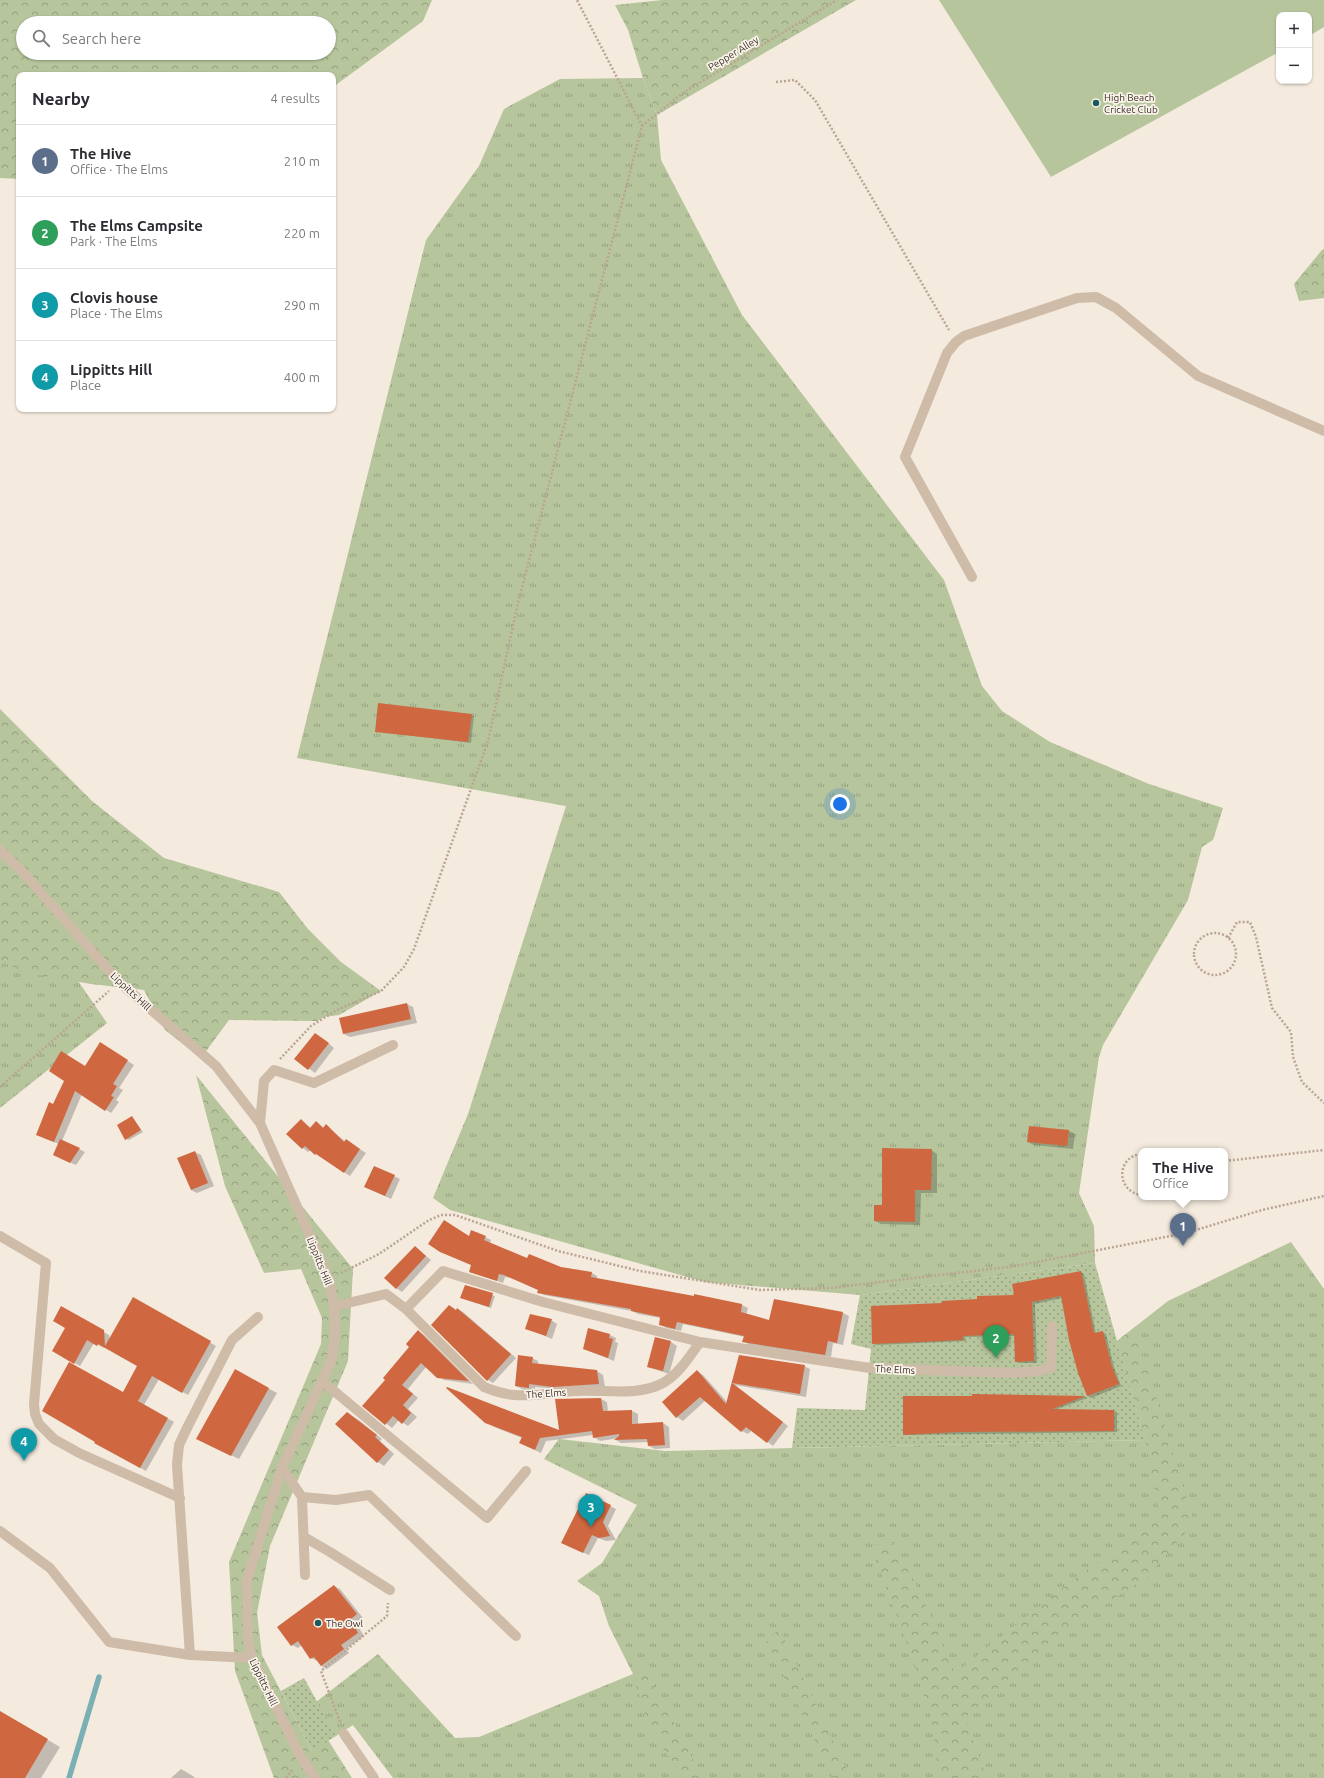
<!DOCTYPE html>
<meta charset="utf-8">
<style>
body{margin:0;font-family:Ubuntu,sans-serif;background:#f2f2f3;color:#2b2b33}
.controls{position:absolute;right:12px;top:12px;display:grid;overflow:hidden;border-radius:8px;box-shadow:0 1px 3px #0004}
.controls button{width:36px;height:36px;display:grid;place-items:center;padding:0;border:0;border-bottom:1px solid #e1e1e2;background:#fff;color:#2b2b33;font:20px sans-serif}
.you{position:absolute;left:840px;top:804px;width:14px;height:14px;margin:-10px;border:3px solid #fff;border-radius:50%;background:#1a73e8;box-shadow:0 0 0 6px #1a73e833}
.badge{display:grid;place-items:center;width:26px;height:26px;border-radius:50%;background:#2563eb;color:#fff;font-size:13px;font-weight:700}
.pin{position:absolute;translate:-50% -33px;filter:drop-shadow(0 1px 2px #0008)}
.pin::after{content:'';position:absolute;top:21px;width:14px;height:12px;background:inherit;clip-path:polygon(0 0,100% 0,50% 100%)}
.popup{position:absolute;left:1138px;top:1148px;width:90px;height:52px;box-sizing:border-box;display:grid;place-content:center;border-radius:8px;background:#fff;filter:drop-shadow(0 1px 3px #0005);font-size:13px;white-space:nowrap;color:#7c7c81}
.popup b{font-size:15px;color:#2b2b33}
.popup::after{content:'';position:absolute;left:50%;top:100%;margin-left:-8px;border:8px solid transparent;border-top-color:#fff}
.list{margin:0;padding:0;list-style:none}
h2{display:flex;justify-content:space-between;align-items:center;height:52px;margin:0;padding:0 16px;font-size:17px}
h2 small{font-size:13px;font-weight:400;color:#7c7c81}
.list li{display:grid;grid-template-columns:26px 1fr auto;gap:12px;align-items:center;box-sizing:border-box;height:72px;padding:0 16px;border-top:1px solid #e1e1e2}
.list b{display:block;font-size:15px;white-space:nowrap}
.list p{margin:0;font-size:13px;white-space:nowrap;color:#7c7c81}
.list em{font-size:13px;font-style:normal;color:#7c7c81}
.icon{flex:none;width:22px;height:22px;fill:none;stroke:currentColor;stroke-width:2;stroke-linecap:round;stroke-linejoin:round}
.map{position:relative;flex:none;width:1324px;height:1778px;overflow:hidden}
.search{position:absolute;background:#fff;box-shadow:0 1px 3px #0004;left:16px;top:16px;width:320px;height:44px;display:flex;align-items:center;gap:10px;box-sizing:border-box;padding:0 14px;border-radius:22px;color:#7c7c81;font-size:15px}
.panel{position:absolute;background:#fff;box-shadow:0 1px 3px #0004;left:16px;top:72px;width:320px;height:340px;border-radius:8px}
.map>svg:first-child{display:block}
</style>
<div class="map">
<svg width="1324" height="1778" viewBox="0 0 1324 1778">
<defs>
<pattern id="grass-tufts" width="24" height="20" patternUnits="userSpaceOnUse"><rect width="24" height="20" fill="#b6c59c"/><path d="M3 7l-1-3M5 7V3M7 7l1-3M15 17l-1-3M17 17v-4M19 17l1-3" fill="none" stroke="#95a07f"/></pattern>
<pattern id="forest-crowns" width="20" height="18" patternUnits="userSpaceOnUse"><rect width="20" height="18" fill="#b6c59c"/><path d="M2 6a3 3 0 1 1 6 0M12 15a3 3 0 1 1 6 0" fill="none" stroke="#95a07f"/></pattern>
<pattern id="park-dots" width="8" height="8" patternUnits="userSpaceOnUse"><rect width="8" height="8" fill="#b6c59c"/><path d="M2 2h.1M6 6h.1" fill="none" stroke="#95a07f" stroke-width="1.8" stroke-linecap="round"/></pattern>
</defs>
<rect width="100%" height="100%" fill="#f4eade"/>
<path fill="url(#grass-tufts)" d="M643,78L657,115L661,160L742,315L944,580L982,686L1002,711L1050,742L1149,784L1223,808L1213,840L1202,847L1188,900L1103,1045L1099,1057L1079,1193L1094,1226L1095,1263L860,1295L705,1282L450,1210L433,1198L468,1114L566,806L297,758L426,240L479,166L504,109L560,79Z
M0,872L12,885L107,1023L0,1108Z
M1291,1242L1324,1289V1778H393L353,1725L336,1736L316,1702L378,1654L455,1738L479,1737L633,1674L609,1626L599,1596L577,1581L602,1563L637,1505L544,1459L559,1439L665,1451L1145,1440L1117,1341L1168,1301Z"/>
<path fill="url(#forest-crowns)" fill-rule="evenodd" d="M0,0H432L423,21L333,87V75H19V179L0,178ZM23,23H329V53H23Z
M662,0H856L657,115L643,78L628,30L615,5Z
M1324,249V298L1299,301L1294,284L1322,250Z
M0,709L92,801L164,858L279,892L308,929L341,962L381,991L339,1015L324,1017L317,1021L229,1020L201,1058L165,1030L144,990L91,984L21,972L0,960Z
M196,1075L353,1269L348,1361L270,1546L257,1613L262,1655L312,1751L328,1740L352,1778H274L235,1671L229,1562L321,1344L322,1318L301,1269L264,1273L225,1186Z
M1135,1327L1194,1523L1145,1579L1063,1630L965,1718L987,1778H939L932,1722L911,1654L871,1547L893,1539L926,1605L955,1673L1069,1583L1160,1517L1145,1440L1117,1341Z
M780,1630L851,1778H833L765,1638Z
M646,1668L702,1777L704,1778H682L648,1725L633,1674Z"/>
<path fill="url(#park-dots)" d="M1095,1263L1145,1440L792,1448L797,1408L865,1410L871,1349L851,1344L860,1295Z
M304,1678L336,1736L312,1751L281,1691Z"/>
<path fill="#b6c59c" d="M939,0H1324V27L1309,36V15H1279V52L1051,177Z"/>
<path fill="#0003" d="M471,715L474,716L471,743L376,731Z
M407,1004L413,1007L417,1023L350,1037L344,1034L341,1018Z
M321,1037L334,1048L315,1073L296,1059Z
M106,1047L134,1065L119,1088L123,1090L116,1100L119,1102L111,1113L82,1094L62,1141L85,1152L76,1165L60,1158L59,1144L43,1138L54,1105L85,1067Z
M132,1117L143,1132L129,1140L126,1139Z
M301,1120L311,1128L317,1122L324,1128L326,1126L346,1142L352,1144L366,1153L350,1176L316,1154L311,1150L308,1152L303,1148Z
M1069,1131L1075,1134L1073,1149L1034,1145L1028,1142Z
M931,1150L937,1154V1193H921L920,1225L881,1224L875,1221L883,1206Z
M195,1152L201,1155L214,1186L197,1193L191,1190Z
M394,1176L400,1179L391,1199L372,1190Z
M485,1237L491,1240L490,1243L528,1259L561,1268L592,1273L597,1276V1279L742,1305L748,1308L746,1315L770,1321L774,1300L843,1313L849,1316L843,1345L833,1343L831,1357L749,1345L744,1341L745,1337L683,1324L681,1331L666,1328L660,1324L661,1318L638,1314L632,1311L544,1295L539,1292V1290L511,1278L505,1277L503,1283L470,1272L472,1265L469,1238Z
M415,1247L431,1260L402,1292L396,1288Z
M1081,1272L1084,1274L1096,1334L1102,1332L1106,1334L1114,1367L1121,1386L1091,1398L1088,1396L1062,1298L1035,1304L1037,1363H1020L1016,1361V1336L965,1337L966,1341L876,1345L873,1343L943,1304L1015,1296L1013,1285Z
M465,1286L495,1296L491,1308L461,1298Z
M133,1298L216,1346L188,1395L159,1379L144,1405L174,1422L146,1471L95,1443L138,1366L104,1347V1348L94,1343L80,1366L53,1351L67,1327L61,1307L109,1335L110,1340Z
M450,1306L457,1311L458,1309L463,1312L516,1358L493,1383L488,1380L433,1325Z
M551,1320L557,1324L552,1339L526,1328Z
M588,1330L610,1335L616,1338L615,1342L618,1343L614,1361L584,1349Z
M418,1331L424,1335L473,1384L444,1380L426,1367L408,1389L418,1398L408,1409L417,1417L408,1426L399,1420L392,1428L364,1406L387,1380L411,1347Z
M656,1339L671,1342L677,1346L669,1374L648,1367Z
M740,1356L804,1366L810,1369L806,1397L735,1385L788,1426L773,1446L752,1430L748,1434L742,1431L706,1400L683,1421L677,1417L697,1371L703,1375L728,1403Z
M532,1358L538,1361V1365L597,1371L603,1375L605,1387L560,1389L535,1387V1391L522,1389L516,1386Z
M235,1370L277,1393L239,1459L205,1443Z
M1008,1395L1085,1397L1087,1398L1055,1410L1114,1411L1117,1412V1432L906,1435L904,1434Z
M601,1399L607,1402L608,1412L632,1411L638,1414V1425L663,1423L669,1427L670,1448L655,1449L649,1446V1442L621,1443L616,1440L619,1438L600,1441L594,1437L593,1435L546,1441L541,1453L520,1443L522,1438L492,1426L560,1431Z
M347,1413L360,1421L382,1439L380,1441L394,1454L384,1466L378,1462L337,1424Z
M610,1506L616,1509L608,1526L616,1540L606,1541L598,1538L589,1555L568,1546Z
M334,1586L340,1589L363,1618L356,1623L364,1636L346,1649L349,1653L327,1669L321,1666L318,1661L311,1658L302,1645L298,1648L292,1645Z
M0,1712L60,1747L41,1778H0Z
M181,1769L193,1776L195,1778H171Z"/>
<g fill="none" stroke-linecap="round" stroke-linejoin="round">
<path stroke="#7ab0b4" stroke-width="5.5" d="M69,1778L99,1677"/>
</g>
<path fill="#cf6841" d="M378,703L472,714L468,742L375,732Z
M407,1003L411,1019L343,1034L339,1018Z
M315,1033L329,1043L308,1070L294,1059Z
M100,1042L128,1060L113,1084L117,1086L111,1096L114,1097L105,1111L75,1091L54,1142L36,1135L49,1102L53,1104L64,1081L49,1071L61,1051L85,1066Z
M132,1116L141,1130L125,1140L117,1125Z
M301,1119L310,1128L316,1121L323,1128L326,1124L344,1142L346,1139L360,1149L344,1173L316,1154L315,1155L305,1146L302,1149L286,1134Z
M1029,1126L1069,1130L1067,1146L1027,1142Z
M60,1139L80,1148L70,1163L53,1155Z
M882,1148L932,1149L931,1190H915V1222L874,1221V1205H882Z
M195,1151L208,1183L191,1190L177,1158Z
M374,1166L395,1175L385,1196L364,1187Z
M444,1220L469,1236L471,1230L486,1236L484,1240L527,1258L529,1254L561,1267L592,1272L591,1277L694,1296V1294L742,1304L741,1312L769,1320L774,1299L843,1312L837,1343L828,1341L825,1355L742,1342L744,1336L677,1322L675,1329L659,1325L660,1317L631,1311V1309L537,1293L538,1290L504,1275L499,1274L497,1281L469,1272L471,1265L440,1252L428,1244Z
M415,1246L426,1256L396,1289L384,1278Z
M1081,1271L1094,1333L1103,1331L1111,1364L1119,1384L1087,1396L1078,1373L1069,1340L1061,1296L1032,1302L1034,1361L1015,1362L1014,1334L963,1336V1340L872,1344L871,1306L942,1303V1301L977,1299V1296L1014,1295L1012,1284Z
M465,1285L493,1293L489,1307L460,1298Z
M133,1297L211,1341L182,1393L152,1376L138,1401L168,1418L140,1468L94,1443L95,1442L42,1411L69,1362L123,1392L137,1366L98,1344L97,1346L87,1340L74,1364L52,1351L65,1328L53,1321L61,1306L104,1330L105,1346Z
M449,1305L456,1310L457,1308L511,1354L487,1381L431,1325Z
M530,1314L552,1319L546,1336L525,1329Z
M588,1328L610,1334L609,1338L613,1339L608,1358L583,1349Z
M418,1330L469,1381L437,1378L421,1363L402,1385L413,1394L403,1405L411,1413L402,1424L393,1416L385,1425L362,1406L385,1380L383,1378L409,1347L406,1344Z
M655,1337L671,1341L663,1371L647,1367Z
M518,1355L533,1357L532,1363L597,1370L599,1384L553,1387L529,1384V1388L515,1386Z
M739,1355L805,1365L800,1394L732,1383L783,1422L767,1443L746,1427L741,1432L700,1397L676,1418L662,1402L697,1370L726,1404Z
M235,1369L269,1388L231,1456L196,1439Z
M447,1387L559,1430L555,1399L601,1398L603,1411L632,1410V1424L663,1422L665,1445L648,1446L647,1439L614,1440L619,1436V1434L593,1438L592,1431L540,1438L535,1450L519,1443L522,1437L485,1423L446,1388Z
M972,1394L1086,1396L1052,1409L1114,1410V1431L958,1432L903,1435V1396H972Z
M347,1412L377,1435L375,1437L389,1450L377,1463L335,1424Z
M586,1493L611,1505L603,1522L610,1536L599,1538L592,1535L583,1553L561,1543Z
M334,1585L357,1614L351,1619L358,1633L341,1645L344,1649L321,1666L314,1657L310,1659L298,1641L291,1646L277,1627Z
M0,1711L48,1739L25,1778H0Z"/>
<g fill="none" stroke-linecap="round" stroke-linejoin="round">
<path stroke="#baa592" stroke-width="2.5" stroke-dasharray="2 2" stroke-linecap="butt" d="M776,82L795,80L815,100L949,330
M642,126L684,92L837,0
M1194 954a21 21 0 1 1 42 0a21 21 0 1 1-42 0Z
M1228,938L1237,922H1250L1256,937L1272,1008L1291,1032L1293,1057L1302,1082L1324,1103
M280,1059L311,1026L337,1010L381,991L404,967L414,949L488,741L517,607L642,126L577,0
M0,1087L109,991
M1141,1154C1116,1157 1116,1191 1141,1195
M1225,1161L1324,1150
M341,1273L379,1254L429,1220L441,1215H455L558,1251L640,1271L760,1290L830,1288L1016,1266L1186,1233L1262,1210L1324,1196
M340,1722L321,1671L387,1616L388,1603
M286,1778L293,1769"/>
<path stroke="#cebba8" stroke-width="10" d="M972,577L905,457L947,353L956,342L964,336L1077,298L1096,297L1116,308L1198,376L1324,431
M0,1236L46,1263L34,1404L35,1414L39,1424L54,1439L79,1453L180,1498
M322,1381L487,1518L526,1471
M282,1468L302,1497L305,1575
M302,1497L336,1500L369,1495L516,1636
M0,1531L50,1568L109,1642L190,1655L177,1465L179,1445L188,1426L232,1340L258,1317
M304,1537L330,1552L390,1590
M190,1655L252,1658
M344,1734L374,1778"/>
<path stroke="#cebba8" stroke-width="10" d="M0,850L21,870L119,982L216,1066L260,1123L329,1279C335,1307 338,1333 331,1361L282,1468L247,1580L248,1640L252,1658L301,1757L315,1778
M260,1123L264,1081L274,1070L314,1083L393,1045
M335,1306L386,1294L406,1309L443,1271L543,1302L700,1342L870,1368L1012,1373L1039,1371L1051,1368L1052,1326
M406,1309L484,1387C494,1391 502,1394 514,1395C534,1397 555,1392 575,1391C603,1389 637,1397 663,1383C679,1374 689,1357 700,1342"/>
</g>
<g fill="#1b595f" stroke="#fbf4eb" stroke-width="1.5">
<circle cx="1096" cy="103" r="4"/>
<circle cx="318" cy="1623" r="4"/>
</g>
<g text-anchor="middle" stroke-width="3.5" stroke-linejoin="round" paint-order="stroke">
<g font-size="10" fill="#3a2f29" stroke="#fbf4eb">
<text transform="translate(733 53) rotate(-31)" y="4">Pepper Alley</text>
<text transform="translate(131 991) rotate(43)" y="4">Lippitts Hill</text>
<text transform="translate(320 1261) rotate(68)" y="4">Lippitts Hill</text>
<text transform="translate(895 1369) rotate(3)" y="4">The Elms</text>
<text transform="translate(546 1393) rotate(-4)" y="4">The Elms</text>
<text transform="translate(264 1682) rotate(64)" y="4">Lippitts Hill</text>
</g>
<g font-size="10" fill="#3a2f29" stroke="#fbf4eb" text-anchor="start">
<text x="1104" y="101">High Beach<tspan x="1104" dy="12">Cricket Club</tspan></text>
<text x="326" y="1627">The Owl</text>
</g>
</g>
</svg>
<div class="controls">
<button>+</button>
<button>−</button>
</div>
<div class="you"></div>
<div class="pin badge" style="left:1183px;top:1246px;background:#5c6f8a">1</div>
<div class="popup"><b>The Hive</b>Office</div>
<div class="pin badge" style="left:996px;top:1358px;background:#2e9e5b">2</div>
<div class="pin badge" style="left:591px;top:1527px;background:#0f9aa8">3</div>
<div class="pin badge" style="left:24px;top:1461px;background:#0f9aa8">4</div>
<div class="search"><svg class="icon" aria-label="search" viewBox="0 0 24 24"><circle cx="10" cy="10" r="6"/><path d="M15 15l6 6"/></svg>Search here</div>
<section class="panel">
<h2>Nearby<small>4 results</small></h2>
<ul class="list">
<li><span class="badge" style="background:#5c6f8a">1</span><div><b>The Hive</b><p>Office · The Elms</p></div><em>210 m</em></li>
<li><span class="badge" style="background:#2e9e5b">2</span><div><b>The Elms Campsite</b><p>Park · The Elms</p></div><em>220 m</em></li>
<li><span class="badge" style="background:#0f9aa8">3</span><div><b>Clovis house</b><p>Place · The Elms</p></div><em>290 m</em></li>
<li><span class="badge" style="background:#0f9aa8">4</span><div><b>Lippitts Hill</b><p>Place</p></div><em>400 m</em></li>
</ul>
</section>
</div>
